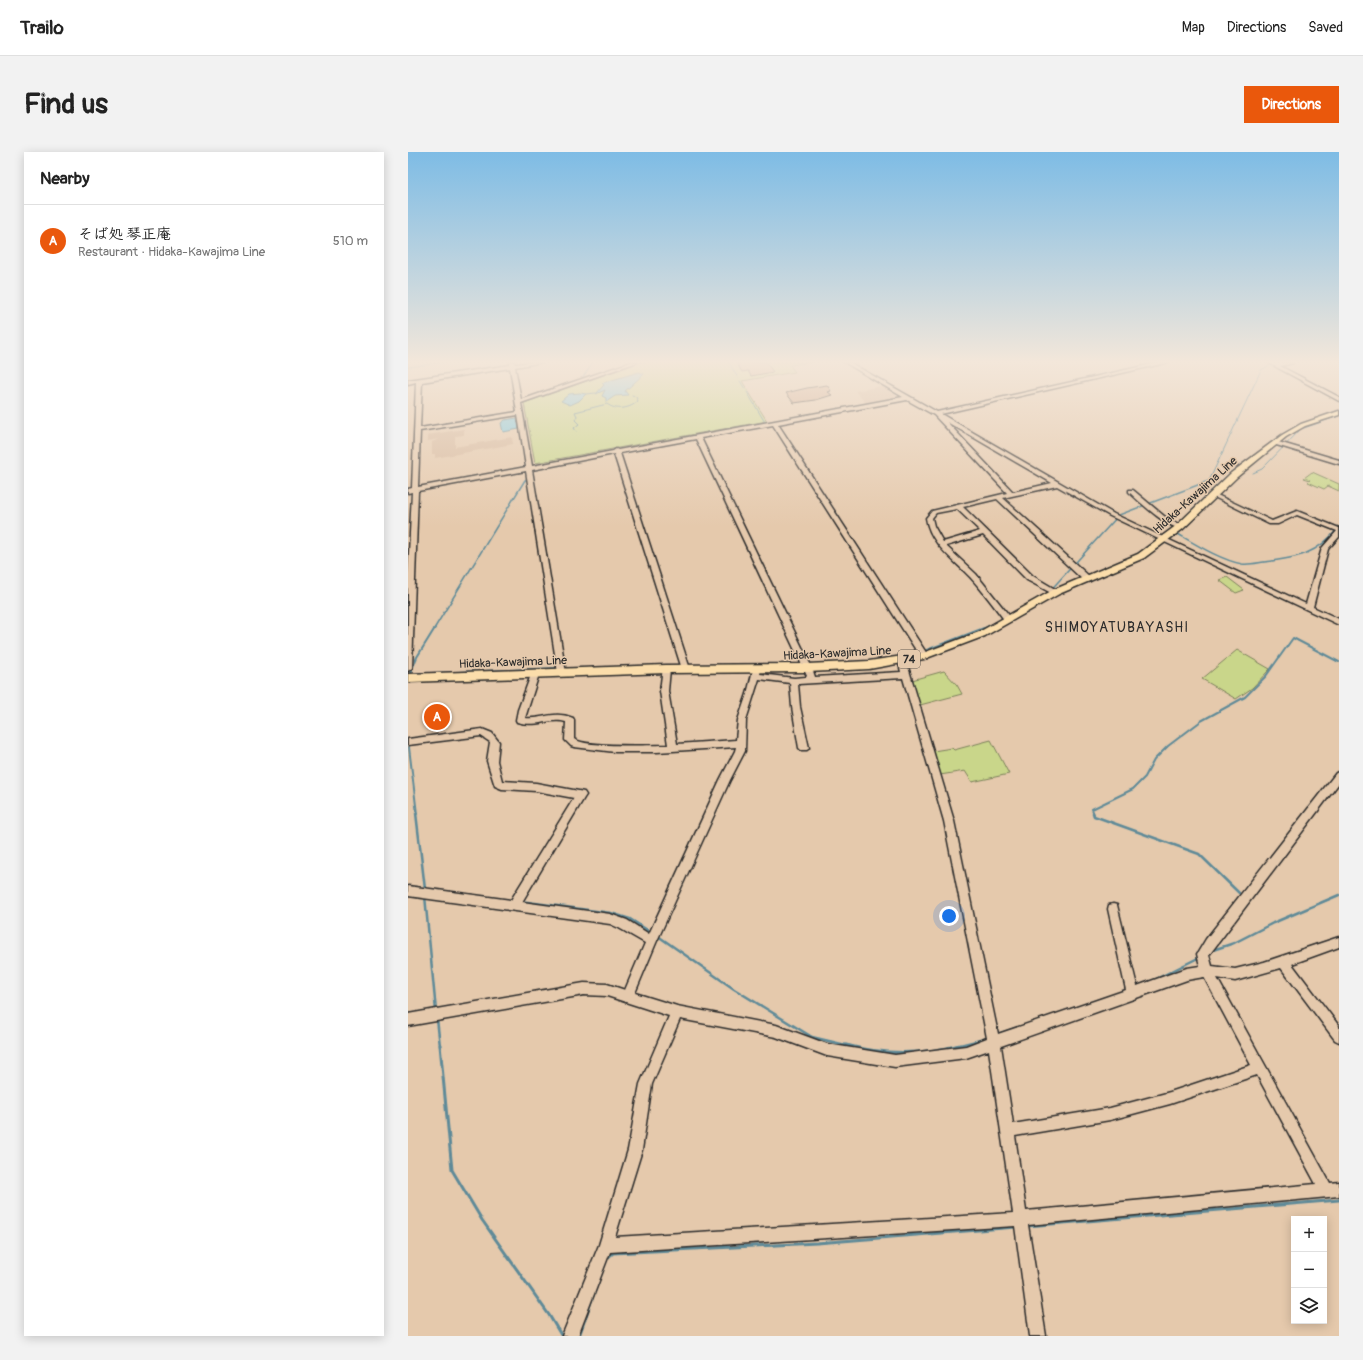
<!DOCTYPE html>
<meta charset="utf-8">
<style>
body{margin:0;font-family:Pangolin,"Klee One",sans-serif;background:#f2f2f2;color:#222}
.controls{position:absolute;right:12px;bottom:12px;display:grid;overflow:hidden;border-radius:0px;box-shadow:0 2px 10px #0003}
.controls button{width:36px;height:36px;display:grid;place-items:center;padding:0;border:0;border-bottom:1px solid #e0e0e0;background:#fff;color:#222;font:20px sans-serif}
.you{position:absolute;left:541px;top:764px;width:14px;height:14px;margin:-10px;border:3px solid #fff;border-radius:50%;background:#1a73e8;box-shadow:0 0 0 6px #1a73e833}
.badge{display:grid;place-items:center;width:26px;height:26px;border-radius:50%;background:#ea580c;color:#fff;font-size:13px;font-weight:700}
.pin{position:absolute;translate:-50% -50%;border:2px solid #fff;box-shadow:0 1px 4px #0006}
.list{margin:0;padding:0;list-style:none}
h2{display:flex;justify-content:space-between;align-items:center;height:52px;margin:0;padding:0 16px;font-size:17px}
h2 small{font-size:13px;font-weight:400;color:#767676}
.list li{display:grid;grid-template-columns:26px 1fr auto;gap:12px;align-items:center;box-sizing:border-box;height:72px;padding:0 16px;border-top:1px solid #e0e0e0}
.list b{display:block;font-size:15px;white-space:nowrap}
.list p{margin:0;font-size:13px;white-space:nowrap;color:#767676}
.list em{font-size:13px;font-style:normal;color:#767676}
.icon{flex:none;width:22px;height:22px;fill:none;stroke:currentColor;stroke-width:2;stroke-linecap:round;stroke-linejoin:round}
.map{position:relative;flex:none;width:931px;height:1184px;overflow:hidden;border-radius:0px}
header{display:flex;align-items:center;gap:24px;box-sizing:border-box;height:56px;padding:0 20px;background:#fff;border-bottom:1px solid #e0e0e0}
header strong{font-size:19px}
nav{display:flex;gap:22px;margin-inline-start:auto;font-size:14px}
.intro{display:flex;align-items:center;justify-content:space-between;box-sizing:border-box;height:96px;padding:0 24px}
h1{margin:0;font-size:28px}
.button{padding:10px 18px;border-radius:0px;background:#ea580c;color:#fff;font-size:14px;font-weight:700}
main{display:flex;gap:24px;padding:0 24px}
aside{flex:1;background:#fff;border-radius:0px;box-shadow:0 2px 10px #0003}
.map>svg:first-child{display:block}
</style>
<header>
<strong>Trailo</strong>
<nav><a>Map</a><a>Directions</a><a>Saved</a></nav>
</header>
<div class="intro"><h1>Find us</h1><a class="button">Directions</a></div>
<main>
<aside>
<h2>Nearby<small></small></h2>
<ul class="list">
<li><span class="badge">A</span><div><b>そば処 琴正庵</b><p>Restaurant · Hidaka-Kawajima Line</p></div><em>510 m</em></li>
</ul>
</aside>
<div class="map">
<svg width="931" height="1184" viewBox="0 0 931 1184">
<rect width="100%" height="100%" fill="#e5c9ac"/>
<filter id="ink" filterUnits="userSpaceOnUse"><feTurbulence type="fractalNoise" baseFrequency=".025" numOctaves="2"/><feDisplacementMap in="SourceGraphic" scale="8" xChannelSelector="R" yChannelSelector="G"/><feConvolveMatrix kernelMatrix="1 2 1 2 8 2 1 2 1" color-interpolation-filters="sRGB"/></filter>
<g filter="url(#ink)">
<path fill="#d7b89c" d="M474,234L488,242L487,245L458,251L447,239Z
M56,277V283L47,284V295L104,285L105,292L27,306V302H24V290L31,287L20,289V283Z"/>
<path fill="#c9d68a" stroke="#7a805a" d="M233,210H405L382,213L387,220L334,229L359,269L127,311L116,251Z
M904,320L931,332V339L920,334L916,337L900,330L902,328L896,326Z
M819,425L836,438L828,441L811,428Z
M829,498L862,517L844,536L828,547L794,527Z
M536,519L549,533L554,542L512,553L504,528Z
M583,588L601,622L564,630L557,619L532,623L525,599L544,596L546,598Z"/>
<path fill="#80c9e0" stroke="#5e8a98" d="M231,220L236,222L217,239L220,243L207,244L198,250V246L194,244L197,238L188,242L196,233L194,231Z
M172,241L178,242L171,249L162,253L153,249L161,242Z
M109,266L111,277L95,280L93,271L97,268Z"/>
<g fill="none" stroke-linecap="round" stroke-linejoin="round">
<path stroke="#5e8a98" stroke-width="1" d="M321,211L330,226
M0,215L39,210
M173,228L185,210
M332,229L337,237
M339,240L358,272
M178,242L188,241
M168,279L166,276L171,272L167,268L169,264L167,260L199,252C208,259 222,257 230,249L228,245L224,243
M845,321L854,317L893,277L931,264
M117,329L120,323
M801,329L853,218L868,210"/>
<path stroke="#5e8a98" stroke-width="1.5" d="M770,382C789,393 813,408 834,412C841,413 849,411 856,410C889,406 909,403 931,375
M639,442L711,363L803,328
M26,477L117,328
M574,477L595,467"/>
<path stroke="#5e8a98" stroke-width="2" d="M516,499L576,476
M155,516H169
M0,522L151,516
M0,527L9,505L27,476
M0,587L9,662
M686,662L684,657L725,637L737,625L746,608L760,594L793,569L837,545L858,524L885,486L931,510"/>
<path stroke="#5e8a98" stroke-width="2.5" d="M8,661L17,737
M685,661L686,664L791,702L831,741
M17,744L28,859
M112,749L203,761L222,767L244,781
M250,784L326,837L404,885L442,894
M805,798L826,791L865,771L931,743
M746,828L792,805
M29,867L32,894
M587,883L608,876
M548,894L580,886"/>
<path stroke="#5e8a98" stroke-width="3" d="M32,893L44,1018L74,1068L141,1163L153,1183
M438,893C475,903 514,903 552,893
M619,1074L931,1048
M198,1107L205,1101L409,1091L608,1075
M171,1184L190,1130"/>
</g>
<path fill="#cfa486" stroke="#2b2b2b" d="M328,210H358L365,220L343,224L340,219L334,220Z
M419,233L423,239L420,240L424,243L408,248L386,251L378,241L399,236Z"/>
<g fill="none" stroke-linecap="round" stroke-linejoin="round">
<g stroke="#2b2b2b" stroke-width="3">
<path id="minor" d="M102,210H106L107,212L126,210H135L107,215L113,248L223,210H229L113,251L124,314L205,299L208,297L210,298L495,245L436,210H441L529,260L753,210H760L758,211L533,262L706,362L898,452L914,396L929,379L889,363L870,372H861L802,343L807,342L864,369L889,359L931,376V385L920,397L905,455L931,467V473L702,364L649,334L595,346L682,425V429H676L589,347L555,355L625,424L652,440L648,442H645L619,428L575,383L538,394L568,422L604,467L600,470L597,469C586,454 575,439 562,425C545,407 522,392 518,366L524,359L599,341L526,263L499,248L370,272L519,502L520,504L519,506H513L365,273L293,286L404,516L407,525L493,520L490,508L494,505L498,508L546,669L590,882L718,838L700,757L701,753L705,752L709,753L710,757L729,834L779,816L792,814L789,802L798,787L928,621L931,620V631L801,803L804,814L827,817L856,810L931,785V795L884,812L931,874V890L927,888L873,816L827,829L809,826L922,1031L931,1030V1044L620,1073L638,1184H622L607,1074L202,1100L170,1184H154L191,1093L220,998L232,932L261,864L199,844L176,843L0,874V862L176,831L199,832L217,838L237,791L211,776L202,772L0,744V734L103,748L166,646L128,639L94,637L87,634L79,609L82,590L73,584L0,593V587L74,577L84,581L91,590L89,609L94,629L128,631L176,640L178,643L176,646L114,750L202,762L219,768L241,782L312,628L327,599L328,595L249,600H207L166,595L163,594L157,588L158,570C142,565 129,576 109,570L108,568L110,558L124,520L127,519L131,522L117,566C135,568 145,558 165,566L166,568V587C177,596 243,593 260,593L252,539L255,515H261L262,517L260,539L269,592L328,588L330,568L339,542L346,514H352L353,516L352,522L386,526L398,525L399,524L288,287L212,301L282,517L281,519H275L274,517L206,302L124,318L158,521L154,524L150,521L118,319L10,339L4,516L0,519V422L4,340L0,341V337L4,336L8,230L0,232V228L102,213ZM102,216L109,260L12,276L14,230ZM110,263L118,315L10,335L12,279ZM539,270L644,331L605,340ZM549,357L572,379L535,390L526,374L524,366L528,361ZM495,526L536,669L579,886L558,894L487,903L419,892L368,873L269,854L227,841L248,791L322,628L337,599L338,568L351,527L382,531L384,555L391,596L393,598H399L401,596L392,555L390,532ZM796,825L843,913L762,940L702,956L605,972L593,894L779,828ZM272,867L368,885L419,904L487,915L558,906L581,898L605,1061L207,1085L234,998L244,932ZM849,923L908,1032L618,1059L607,984L702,968L762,952Z
M859,210L867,211L885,210V211L872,214L931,245V249Z
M867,289L931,308V312L865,292V290Z
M721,338H725L756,364L774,374V376C761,378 731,349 721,340Z"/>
</g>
<g stroke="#2b2b2b" stroke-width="3">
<path id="major" d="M931,259V263L897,274L878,285L829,325L775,377L736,406L651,442L577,484L516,507L461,517L400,520L258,521L0,530V522L258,513L400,512L461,509L515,501L571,480L645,438L730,402L769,373L823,321L874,283L893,272Z"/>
</g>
<use href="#minor" fill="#e5c9ac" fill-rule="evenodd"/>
<use href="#major" fill="#fbddab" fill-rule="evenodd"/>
</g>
</g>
<linearGradient id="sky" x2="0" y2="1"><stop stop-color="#7ebce5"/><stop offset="0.56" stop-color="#f3e7da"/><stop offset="1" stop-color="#f3e7da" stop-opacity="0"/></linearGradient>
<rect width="931" height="375" fill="url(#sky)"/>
<g text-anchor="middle" stroke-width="3" stroke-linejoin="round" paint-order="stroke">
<rect fill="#e5c9ac" stroke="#635a52" stroke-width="1" x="490" y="498" width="22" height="18" rx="3"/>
<g font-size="11" font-weight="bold" fill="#2b2b2b">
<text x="501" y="511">74</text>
</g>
<g font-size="12" fill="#2b2b2b" stroke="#e5c9ac">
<text transform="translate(787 343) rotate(-42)" y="4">Hidaka-Kawajima Line</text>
<text transform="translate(429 501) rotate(-3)" y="4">Hidaka-Kawajima Line</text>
<text transform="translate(105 510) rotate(-2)" y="4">Hidaka-Kawajima Line</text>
</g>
<g font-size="14" letter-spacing="1" fill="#2b2b2b" stroke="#e5c9ac">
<text x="709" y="480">SHIMOYATUBAYASHI</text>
</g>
</g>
</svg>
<div class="controls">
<button>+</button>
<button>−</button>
<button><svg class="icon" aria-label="layers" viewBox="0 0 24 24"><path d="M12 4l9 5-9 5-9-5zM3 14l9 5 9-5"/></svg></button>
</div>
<div class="you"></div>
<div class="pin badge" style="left:29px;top:565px">A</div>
</div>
</main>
